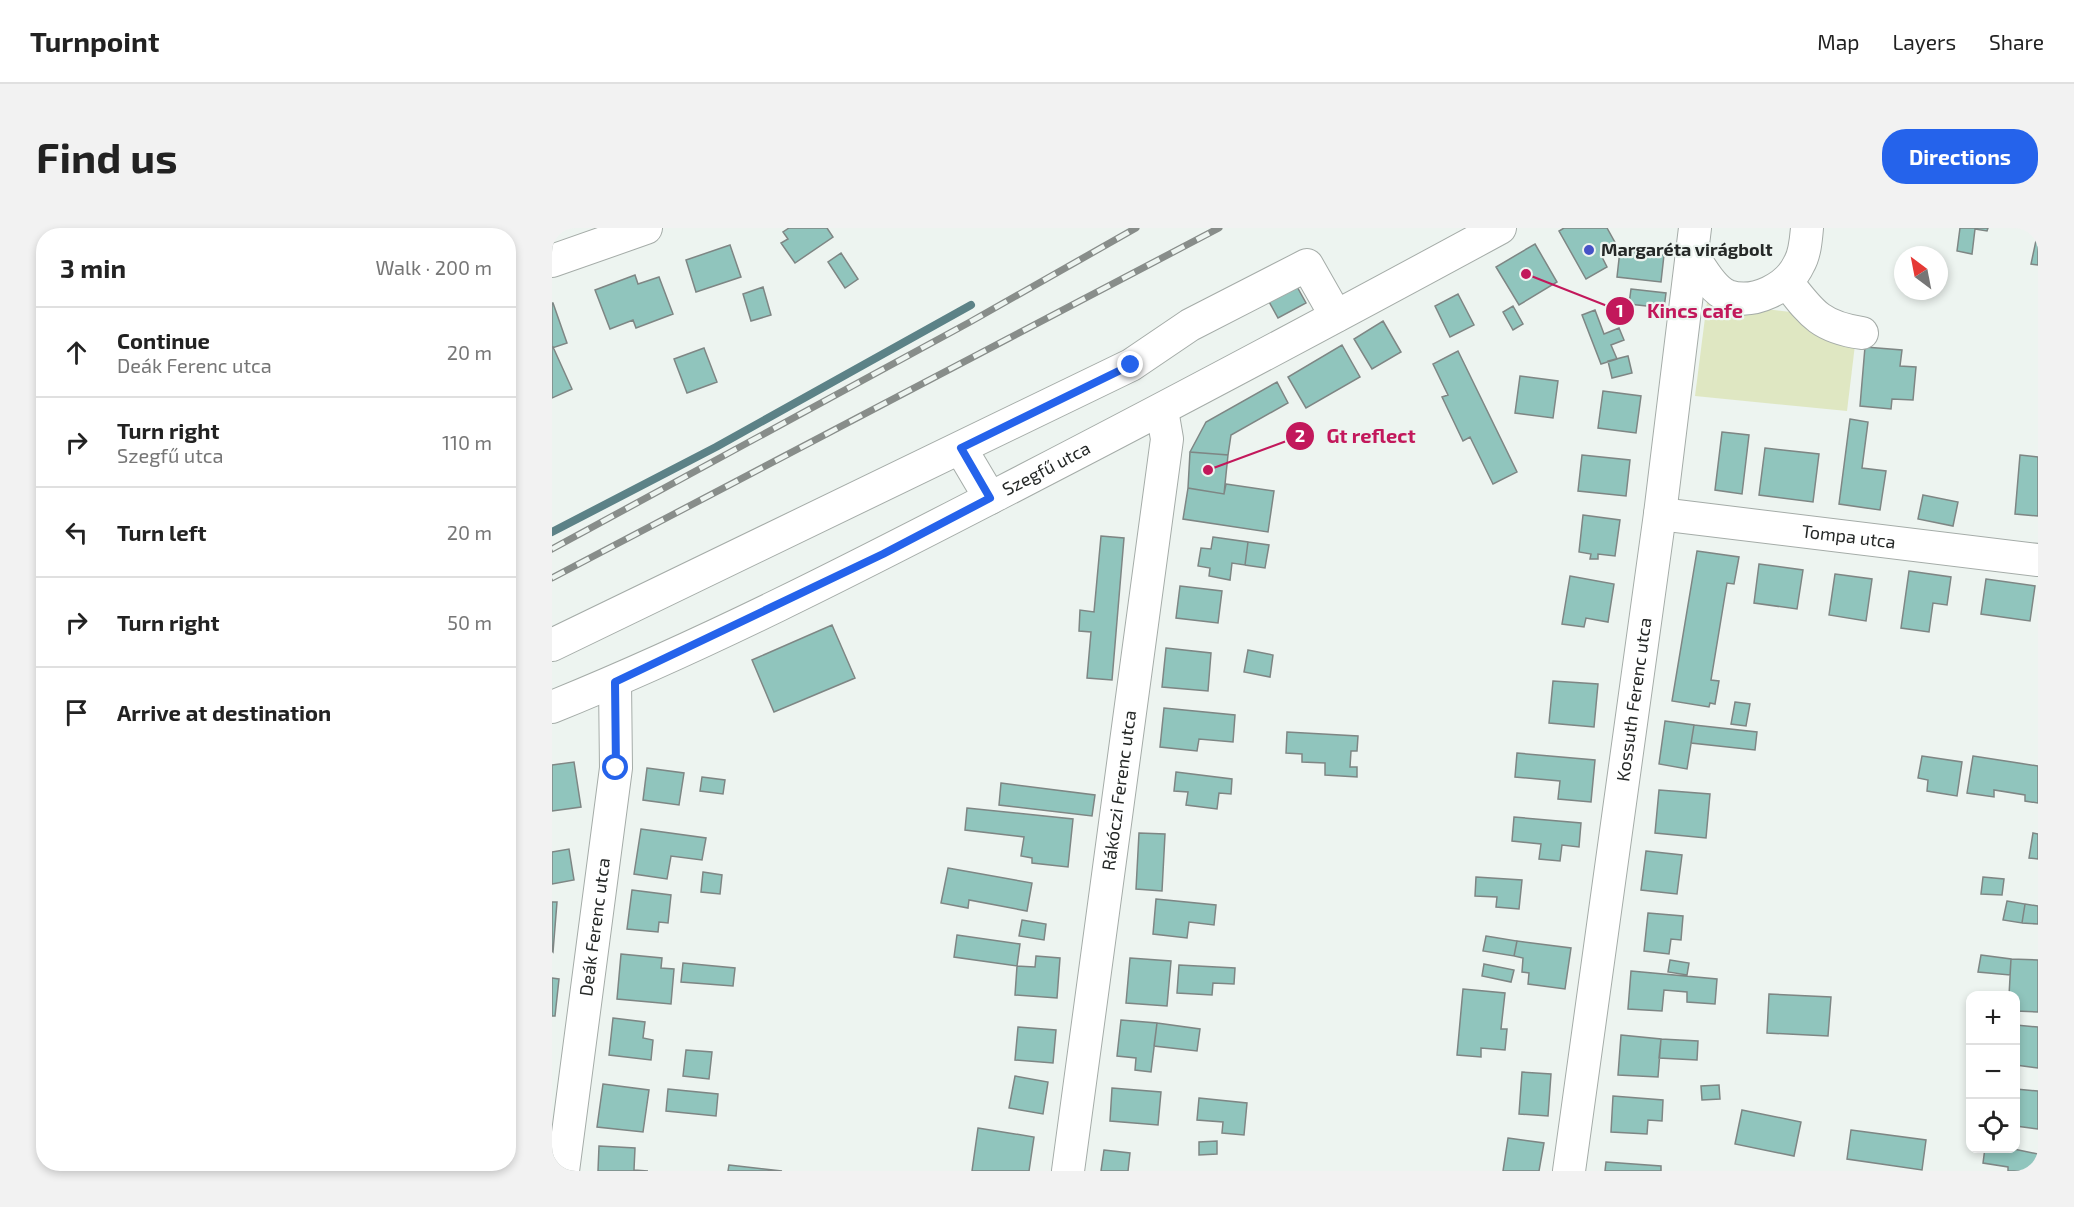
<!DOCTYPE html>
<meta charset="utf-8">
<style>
body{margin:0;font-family:"Exo 2",sans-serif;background:#f2f2f2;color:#222}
.controls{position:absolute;right:18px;bottom:18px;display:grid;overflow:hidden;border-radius:12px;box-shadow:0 3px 9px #0003}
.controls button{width:54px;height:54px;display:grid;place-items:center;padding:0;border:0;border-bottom:2px solid #e0e0e0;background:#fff;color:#222;font:30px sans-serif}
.compass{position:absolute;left:1342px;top:18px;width:54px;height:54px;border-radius:50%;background:#fff;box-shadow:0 3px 9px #0003;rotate:328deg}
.stop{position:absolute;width:18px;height:18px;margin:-14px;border:4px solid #2563eb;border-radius:50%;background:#fff}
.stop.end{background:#2563eb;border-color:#fff;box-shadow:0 2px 6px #0008}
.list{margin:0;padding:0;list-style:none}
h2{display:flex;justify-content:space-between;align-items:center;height:78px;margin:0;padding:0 24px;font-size:26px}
h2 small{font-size:20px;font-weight:400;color:#767676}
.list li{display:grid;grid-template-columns:39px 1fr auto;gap:18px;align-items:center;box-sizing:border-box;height:90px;padding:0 24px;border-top:2px solid #e0e0e0}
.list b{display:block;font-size:22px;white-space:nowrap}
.list p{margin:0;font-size:20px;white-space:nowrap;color:#767676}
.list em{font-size:20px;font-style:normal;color:#767676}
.icon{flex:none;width:33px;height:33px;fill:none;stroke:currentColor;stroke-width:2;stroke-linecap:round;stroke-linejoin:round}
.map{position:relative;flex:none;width:1486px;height:943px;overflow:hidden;border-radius:24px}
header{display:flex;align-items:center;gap:36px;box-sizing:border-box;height:84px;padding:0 30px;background:#fff;border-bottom:2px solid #e0e0e0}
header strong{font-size:28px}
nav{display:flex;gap:33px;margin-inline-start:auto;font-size:21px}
.intro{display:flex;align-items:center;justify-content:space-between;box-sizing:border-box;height:144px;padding:0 36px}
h1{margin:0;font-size:42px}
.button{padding:15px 27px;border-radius:24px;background:#2563eb;color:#fff;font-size:21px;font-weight:700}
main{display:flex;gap:36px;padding:0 36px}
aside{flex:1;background:#fff;border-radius:24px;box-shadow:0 3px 9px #0003}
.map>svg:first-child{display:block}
</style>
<header>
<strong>Turnpoint</strong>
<nav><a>Map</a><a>Layers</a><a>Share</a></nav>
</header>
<div class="intro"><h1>Find us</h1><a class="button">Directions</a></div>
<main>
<aside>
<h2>3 min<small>Walk · 200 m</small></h2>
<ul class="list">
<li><svg class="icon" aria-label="ahead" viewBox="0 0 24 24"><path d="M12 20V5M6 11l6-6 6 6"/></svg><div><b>Continue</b><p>Deák Ferenc utca</p></div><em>20 m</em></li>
<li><svg class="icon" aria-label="right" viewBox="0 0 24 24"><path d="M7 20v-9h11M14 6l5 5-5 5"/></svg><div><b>Turn right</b><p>Szegfű utca</p></div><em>110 m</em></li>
<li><svg class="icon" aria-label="left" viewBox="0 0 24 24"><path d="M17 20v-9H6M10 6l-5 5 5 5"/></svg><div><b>Turn left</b></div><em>20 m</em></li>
<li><svg class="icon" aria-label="right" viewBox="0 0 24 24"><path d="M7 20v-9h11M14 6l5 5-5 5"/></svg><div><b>Turn right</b></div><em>50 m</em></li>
<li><svg class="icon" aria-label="arrive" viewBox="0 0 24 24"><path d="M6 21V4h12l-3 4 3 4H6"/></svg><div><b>Arrive at destination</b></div></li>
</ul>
</aside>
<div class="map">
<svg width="1486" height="943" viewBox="0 0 1486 943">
<rect width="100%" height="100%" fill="#edf4f0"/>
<path fill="#dfe7c2" d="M1155,74L1306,92L1295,183L1143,168Z"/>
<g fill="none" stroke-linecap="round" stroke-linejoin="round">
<path stroke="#5c8287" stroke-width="8" d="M0,304L164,219L419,77"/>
</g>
<path fill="#90c5bd" stroke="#7e8684" stroke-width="1.5" d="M237,0H275L281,9L243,35L229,15L236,11L231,4Z
M1012,0H1055L1065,18L1049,27L1055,39L1034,51L1007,3Z
M1408,0H1436L1435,3L1423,1L1420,26L1405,23Z
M1486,3V37L1479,36Z
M983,16L1005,54L967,77L944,39Z
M178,17L189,49L144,64L134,32Z
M1068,22L1112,27L1109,54L1065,49Z
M289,25L306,51L293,60L276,34Z
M83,47L86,56L107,49L121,86L84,100L81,92L58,101L43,62Z
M743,55L754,75L726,90L715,70Z
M211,59L219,87L199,93L191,66Z
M1079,61L1114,65L1112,80L1077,76Z
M906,66L922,97L898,109L883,78Z
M1,75L15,115L0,120V75Z
M961,78L971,96L961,102L951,84Z
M1043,82L1052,106L1067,100L1072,112L1059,117L1065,131L1049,136L1030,87Z
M831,93L849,124L820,141L802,111Z
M790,117L808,149L754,180L736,149Z
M1,119L20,161L0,170V120Z
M1313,119L1350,122L1348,138L1364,139L1361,172L1340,171L1339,181L1308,178Z
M152,120L165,154L135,165L122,131Z
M906,123L965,244L941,256L918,209L911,213L890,169L896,167L881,136Z
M1076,128L1080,145L1060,150L1056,133Z
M968,148L1006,153L1001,190L963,185Z
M725,154L736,175L679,207L676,227L638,224L654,194Z
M1051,163L1089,168L1084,205L1046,200Z
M1298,191L1316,194L1310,240L1334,243L1328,282L1287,276Z
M1170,204L1197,207L1190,266L1163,262Z
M1213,220L1267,226L1261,274L1207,267Z
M638,224L676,227L672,266L636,260Z
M1030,227L1078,232L1074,268L1026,263Z
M1468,227L1486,229V288L1463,286Z
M674,256L722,263L716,304L631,291L636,260L672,266Z
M1371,267L1406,274L1401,298L1366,291Z
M1031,287L1068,292L1063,328L1046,326V331H1038L1039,326L1027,324Z
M549,308L572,310L560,452L535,450L539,404L527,403L528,382L542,384Z
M661,309L696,314L693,337L680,335L678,352L657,348L658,340L646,338L649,320L659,321Z
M696,314L717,317L713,340L693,337Z
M1145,323L1187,329L1182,356L1175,355L1159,452L1167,453L1163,476L1158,475L1157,479L1120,473Z
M1207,336L1251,342L1245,381L1202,375Z
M1357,343L1399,349L1395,377L1381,375L1377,404L1349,400Z
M1283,346L1320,351L1314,393L1277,387Z
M1018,348L1062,356L1056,394L1034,390L1032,399L1010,396Z
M1434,351L1483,358L1478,393L1429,386Z
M628,358L670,363L666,395L624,390Z
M280,397L303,450L222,484L200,432Z
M614,420L659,425L656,463L610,459Z
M696,422L721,427L718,449L692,444Z
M1001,453L1046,456L1042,499L997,495Z
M1183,474L1198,476L1194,498L1179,496Z
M612,480L683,487L681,514L647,511L645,523L608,519Z
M1113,493L1142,497L1135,541L1107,536Z
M1142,497L1205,504L1203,522L1139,515Z
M735,504L806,508L805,523H799L798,539H805V549L773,547V535L750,534V526L734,525Z
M965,525L1043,532L1039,574L1006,571L1008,553L963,549Z
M1370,528L1410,534L1405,568L1375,563L1376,552L1366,550Z
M1421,528L1486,538V575L1473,573V567L1442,562V569L1415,565Z
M22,534L29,579L0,583V537Z
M95,540L132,545L127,577L91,572Z
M624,544L680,551L679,566L667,565L665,581L634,577L636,564L622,563Z
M150,549L173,552L171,566L148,563Z
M449,555L543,567L540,588L447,577Z
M1107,562L1158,566L1154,610L1103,605Z
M415,580L521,591L516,639L480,635V630L469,628L472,609L413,602Z
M962,589L1029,595L1027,619L1010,617L1008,633L987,631L989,616L960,613Z
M89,601L154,610L150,632L119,628L115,651L82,646Z
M587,605L613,606L610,663L584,661Z
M1481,605L1486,606V631L1477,630Z
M17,621L22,652L0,656V624Z
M1094,623L1130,627L1125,666L1089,662Z
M396,640L480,655L475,683L417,672L416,680L389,675Z
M151,644L170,647L168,666L149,664Z
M924,649L970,652L967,681L944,679L945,669L923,668Z
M1431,649L1452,651L1450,667L1429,666Z
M80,662L119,667L116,695L107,694L106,704L75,701Z
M604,671L664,677L662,697L637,694L635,710L601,706Z
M1455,673L1473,676L1470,695L1451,692Z
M0,674H5L1,724L0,723Z
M1473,676L1486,678V696L1470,695Z
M1096,685L1131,688L1129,712L1119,711L1117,726L1092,723Z
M470,692L494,696L492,712L467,708Z
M405,707L468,716L465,738L402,729Z
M934,708L965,713L962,728L931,723Z
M965,713L1019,720L1013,761L976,756L977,745L970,744L971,730L962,728Z
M69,726L110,730L109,740L122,741L119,776L65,771Z
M1429,727L1459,731L1458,747L1426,744Z
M484,728L508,730L505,770L463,767L465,738L483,739Z
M578,730L619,733L615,778L574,775Z
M1459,731L1486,732V784L1464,783V768H1457Z
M1118,732L1137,735L1135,747L1116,744Z
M131,735L183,740L181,758L129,754Z
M932,736L962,742L959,754L930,748Z
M627,737L683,740L682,756L661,755L660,767L625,765Z
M1079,743L1165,751L1163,776L1135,774V764L1112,762L1110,783L1076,781Z
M0,750L7,751L3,788H0Z
M911,761L953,765L949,801H955L953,822L929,820V829L905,827Z
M1217,766L1279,769L1276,808L1215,805Z
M61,790L93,794L91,810L101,812L99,832L57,827Z
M569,792L605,795L599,844L583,842L584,830L565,828Z
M605,795L648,801L645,823L602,818Z
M1464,797L1486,799V840L1464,837Z
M466,799L504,802L501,835L463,832Z
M1069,807L1109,811L1106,849L1066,847Z
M1109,811L1146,813L1145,832L1107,830Z
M134,822L160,824L157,851L131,848Z
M970,844L999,846L996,888L967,886Z
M463,848L496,854L491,886L457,880Z
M51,856L97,862L91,904L45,899Z
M1167,857L1168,871L1150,872L1149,858Z
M560,860L609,864L606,897L558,893Z
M116,861L166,866L164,888L114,883Z
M1464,861L1486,863V901L1464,898Z
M1061,868L1111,872L1110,893L1096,892L1095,906L1059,904Z
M647,870L695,875L692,907L670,905L671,894L645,892Z
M1190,882L1249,894L1242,928L1183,916Z
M426,900L482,909L477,943H420Z
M1299,902L1374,912L1370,942L1295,931Z
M956,910L992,915L987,943H951Z
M665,913V926L647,927V914Z
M47,918L83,920L82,942L96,943H46Z
M1433,920H1457L1486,926V943H1456V939L1431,935Z
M552,922L578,925L576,943H549Z
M1054,934L1109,938V943H1053Z
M177,937L230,943H176Z"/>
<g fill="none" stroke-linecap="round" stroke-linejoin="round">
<g stroke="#a5aca8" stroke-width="34">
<g id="minor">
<path d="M1140,26C1149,40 1160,62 1176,68C1202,77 1236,60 1247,36C1253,26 1254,11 1255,0"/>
<path d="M0,33L94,0"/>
<path d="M1235,54C1259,85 1268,99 1310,105"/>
<path d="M409,221L438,270"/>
<path id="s1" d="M1108,286L1486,332"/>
<path d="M0,417L579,137L638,97L755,37L784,88"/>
<path id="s2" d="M0,479C153,417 301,341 448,265C615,179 782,90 948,0"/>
<path id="s3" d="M11,943L64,540L63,454"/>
<path id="s4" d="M516,943L615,211L610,182"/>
<path id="s5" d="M1017,943L1108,286L1143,0"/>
</g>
</g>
<use href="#minor" stroke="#fff" stroke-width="32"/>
<g stroke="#888d8a" stroke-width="7">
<path id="rail" d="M0,321L418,94L584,0
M0,350L667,0"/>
</g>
<use href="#rail" stroke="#edf4f0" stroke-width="4.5" stroke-dasharray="14" stroke-linecap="butt"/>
</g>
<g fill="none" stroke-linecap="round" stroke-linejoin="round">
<path stroke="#2563eb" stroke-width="8" d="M64,540L63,454L331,326L438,270L409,220L579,137"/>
</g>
<circle fill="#4653c7" stroke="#edf4f0" stroke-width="2" cx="1037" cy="22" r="6"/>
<g text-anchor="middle" stroke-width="4.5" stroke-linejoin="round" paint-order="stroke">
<g font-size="18" font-weight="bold" fill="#252827" stroke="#edf4f0" text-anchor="start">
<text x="1049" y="28">Margaréta virágbolt</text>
</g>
<g font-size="18" fill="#252827" stroke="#edf4f0">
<text dy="6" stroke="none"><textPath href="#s2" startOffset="549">Szegfű utca</textPath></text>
<text dy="6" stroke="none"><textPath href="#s1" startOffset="190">Tompa utca</textPath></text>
<text dy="6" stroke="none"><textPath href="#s5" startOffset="476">Kossuth Ferenc utca</textPath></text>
<text dy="6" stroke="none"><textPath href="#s4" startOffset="384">Rákóczi Ferenc utca</textPath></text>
<text dy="6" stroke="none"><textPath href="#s3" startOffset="246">Deák Ferenc utca</textPath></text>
</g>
</g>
<path fill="none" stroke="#c2185b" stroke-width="2" d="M974 46L1068 83M656 242L748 208"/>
<g fill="#c2185b" stroke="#edf4f0" stroke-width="2">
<circle cx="974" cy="46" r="6"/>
<circle cx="656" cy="242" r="6"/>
<circle cx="1068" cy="83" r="15"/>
<circle cx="748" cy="208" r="15"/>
</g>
<g font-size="18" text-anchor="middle" font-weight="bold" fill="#fff">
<text x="1068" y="89">1</text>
<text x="748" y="214">2</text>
</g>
<g font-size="20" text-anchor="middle" font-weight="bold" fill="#c2185b" stroke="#edf4f0" stroke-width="4.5" stroke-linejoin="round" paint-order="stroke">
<text x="1143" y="90">Kincs cafe</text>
<text x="819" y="215">Gt reflect</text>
</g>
</svg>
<div class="controls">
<button>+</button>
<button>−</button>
<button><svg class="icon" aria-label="locate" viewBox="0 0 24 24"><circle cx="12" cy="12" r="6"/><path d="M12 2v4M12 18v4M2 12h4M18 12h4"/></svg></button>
</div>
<svg class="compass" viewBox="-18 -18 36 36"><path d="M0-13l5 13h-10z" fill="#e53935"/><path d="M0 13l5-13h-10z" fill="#767676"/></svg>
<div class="stop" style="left:64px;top:540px"></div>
<div class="stop end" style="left:579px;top:137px"></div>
</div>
</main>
